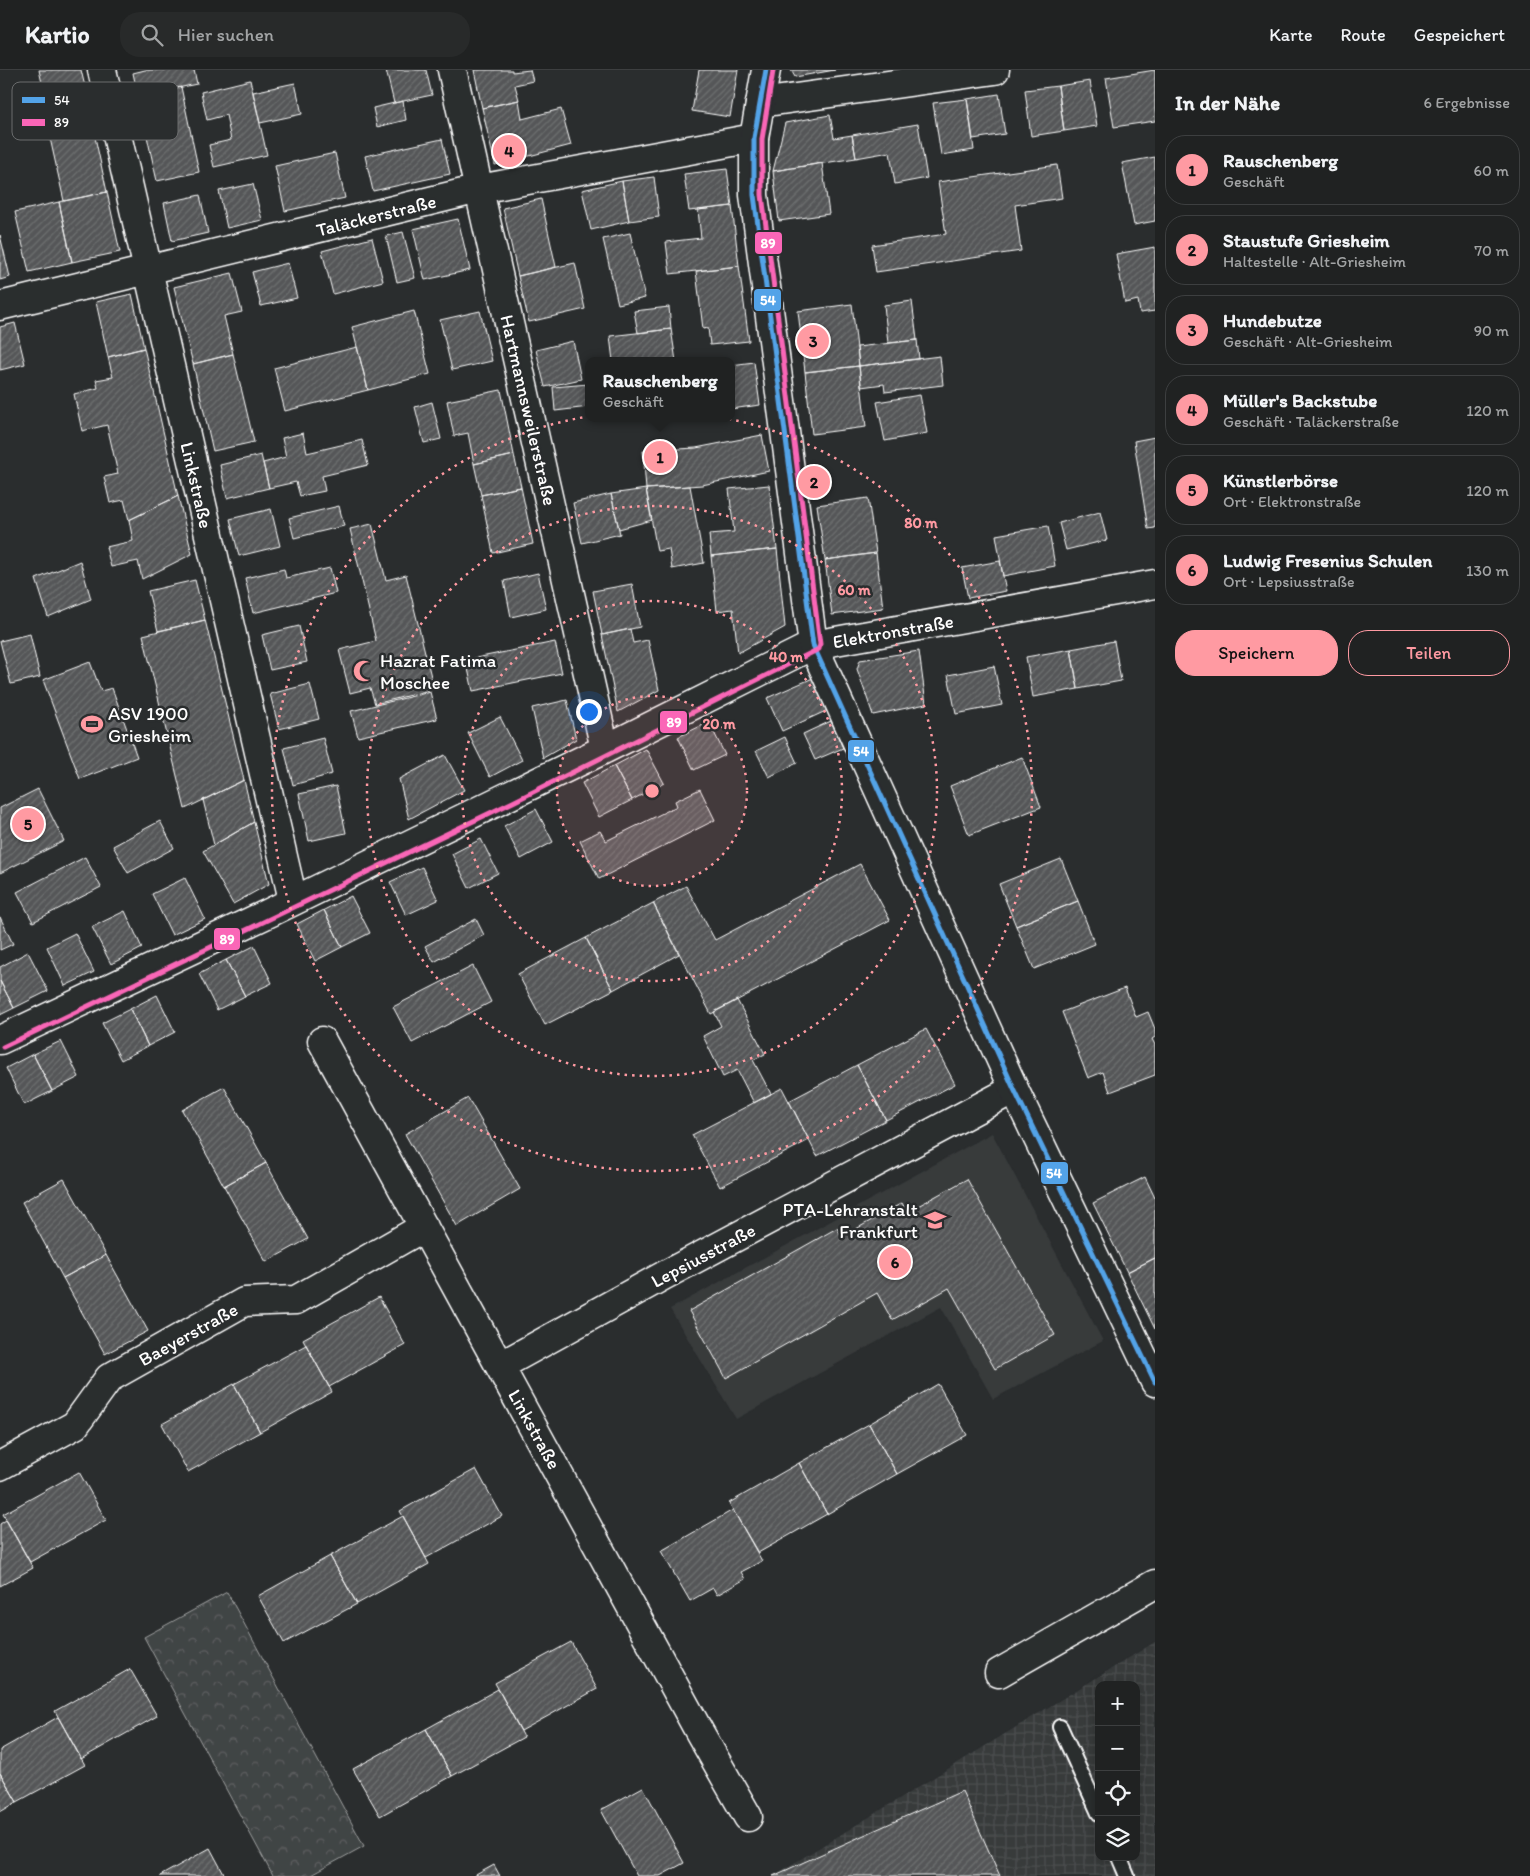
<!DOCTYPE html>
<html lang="de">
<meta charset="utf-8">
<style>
body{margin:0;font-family:Itim,sans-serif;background:#282a2a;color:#f1f3f6}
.controls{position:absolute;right:15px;bottom:15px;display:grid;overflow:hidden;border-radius:10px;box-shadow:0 2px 12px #0003}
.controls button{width:45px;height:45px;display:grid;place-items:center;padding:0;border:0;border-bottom:1px solid #3d3f40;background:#202222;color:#f1f3f6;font:25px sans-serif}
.you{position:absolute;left:588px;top:641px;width:18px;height:18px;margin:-12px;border:4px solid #fff;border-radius:50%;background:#1a73e8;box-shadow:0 0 0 8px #1a73e833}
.badge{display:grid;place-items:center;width:32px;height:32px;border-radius:50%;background:#ff9aa2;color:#111;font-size:16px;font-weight:700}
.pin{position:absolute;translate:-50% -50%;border:2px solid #fff;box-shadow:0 1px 5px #0006}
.popup{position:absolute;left:585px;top:287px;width:150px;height:65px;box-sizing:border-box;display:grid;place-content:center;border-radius:10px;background:#202222;filter:drop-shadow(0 1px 4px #0005);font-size:16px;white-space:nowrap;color:#a2a4a5}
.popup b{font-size:19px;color:#f1f3f6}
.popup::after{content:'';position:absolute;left:50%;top:100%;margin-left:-10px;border:10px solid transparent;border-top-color:#202222}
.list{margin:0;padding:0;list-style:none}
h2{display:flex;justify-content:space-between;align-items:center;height:65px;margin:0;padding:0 20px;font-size:21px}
h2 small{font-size:16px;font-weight:400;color:#a2a4a5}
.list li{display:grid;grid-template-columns:32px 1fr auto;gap:15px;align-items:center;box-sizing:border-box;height:70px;margin:0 10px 10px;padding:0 10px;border:1px solid #3d3f40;border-radius:20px}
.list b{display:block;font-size:19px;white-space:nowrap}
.list p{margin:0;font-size:16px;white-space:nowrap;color:#a2a4a5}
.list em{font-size:16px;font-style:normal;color:#a2a4a5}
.actions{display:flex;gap:10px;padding:15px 20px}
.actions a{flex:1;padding:11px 0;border:1px solid #ff9aa2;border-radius:20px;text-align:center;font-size:18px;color:#ff9aa2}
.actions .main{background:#ff9aa2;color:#111}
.icon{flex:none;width:28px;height:28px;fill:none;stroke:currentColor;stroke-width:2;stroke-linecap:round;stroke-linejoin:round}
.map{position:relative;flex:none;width:1155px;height:1806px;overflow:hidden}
header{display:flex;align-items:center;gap:30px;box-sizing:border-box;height:70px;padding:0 25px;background:#202222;border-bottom:1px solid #3d3f40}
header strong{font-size:24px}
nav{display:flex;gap:28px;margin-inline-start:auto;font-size:18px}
.search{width:350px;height:45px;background:#282a2a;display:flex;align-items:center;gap:12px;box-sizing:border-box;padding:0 18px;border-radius:20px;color:#a2a4a5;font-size:19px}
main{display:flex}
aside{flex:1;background:#202222}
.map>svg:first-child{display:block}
</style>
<header>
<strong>Kartio</strong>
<div class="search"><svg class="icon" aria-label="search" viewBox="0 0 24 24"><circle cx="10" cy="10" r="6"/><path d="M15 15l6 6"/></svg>Hier suchen</div>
<nav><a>Karte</a><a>Route</a><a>Gespeichert</a></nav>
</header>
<main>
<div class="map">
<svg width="1155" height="1806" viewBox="0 0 1155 1806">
<defs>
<pattern id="industrial-grid" width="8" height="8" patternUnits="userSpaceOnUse" patternTransform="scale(1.25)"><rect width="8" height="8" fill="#373a3b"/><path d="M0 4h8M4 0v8" fill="none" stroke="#4b4e4f"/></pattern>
<pattern id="park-crowns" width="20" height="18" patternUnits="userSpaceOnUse" patternTransform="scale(1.25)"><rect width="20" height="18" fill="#414445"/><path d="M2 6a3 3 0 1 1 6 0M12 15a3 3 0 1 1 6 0" fill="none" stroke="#5e6061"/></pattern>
<pattern id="building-hatch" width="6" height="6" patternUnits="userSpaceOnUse" patternTransform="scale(1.25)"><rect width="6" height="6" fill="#555758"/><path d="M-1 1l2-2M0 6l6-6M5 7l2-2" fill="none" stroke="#6e7071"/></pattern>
</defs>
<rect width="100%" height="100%" fill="#2a2d2e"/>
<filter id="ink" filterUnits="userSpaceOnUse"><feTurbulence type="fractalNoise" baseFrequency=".02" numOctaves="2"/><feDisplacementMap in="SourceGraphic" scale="10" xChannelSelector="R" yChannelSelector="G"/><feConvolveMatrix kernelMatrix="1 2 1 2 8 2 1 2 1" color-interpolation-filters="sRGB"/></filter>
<g filter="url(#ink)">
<path fill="#373a3b" d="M992,1063L1103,1271L993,1329L941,1237L736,1349L670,1239Z"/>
<path fill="url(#industrial-grid)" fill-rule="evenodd" d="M1155,1572V1806H773ZM1099,1615H1136V1787H1099Z"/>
<path fill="url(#park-crowns)" stroke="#a0a2a2" d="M227,1522L364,1776L309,1806H273L144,1567Z"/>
<path fill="url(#building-hatch)" stroke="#fff" d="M39,0H81L86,21L46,30Z
M145,0H194L197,14L138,26L133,3Z
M386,0H426L432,25L394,33Z
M474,0H512V2L530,0L533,11L515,15L519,30L482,38Z
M699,0H738L730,47L692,41Z
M791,0H835L795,7Z
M1155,0V51L1114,57L1106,8Z
M250,10L267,85L214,97L209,75L231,70L226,45L207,50L201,22Z
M1090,11L1097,56L1064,61L1058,16Z
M295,13L302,44L260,53L253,22Z
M1058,16L1064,61L1031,66L1025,20Z
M181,17L199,102L157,111L138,26Z
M999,24L1005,64L973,69L967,29Z
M967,29L974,80L941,85L933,33Z
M519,30L522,49L561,39L571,75L495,95L482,38Z
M403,31L406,50L377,57L373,38Z
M830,45L834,68L852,65L856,88L773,101L785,53Z
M91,49L107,122L64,131L48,59Z
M918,54L927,108L895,114L890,82L856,88L852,65Z
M442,69L450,104L373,121L365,86Z
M335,83L345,128L285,141L275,96Z
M1155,87V151L1134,155L1122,93Z
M822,93L829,144L779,151L773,101Z
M1057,95L1062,128L1015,135L1021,181L876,202L872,175L946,164L938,112Z
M727,99L732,136L689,141L684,104Z
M654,107L659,147L629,151L622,111Z
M622,111L629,151L591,160L582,120Z
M253,114L262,150L227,158L219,121Z
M107,122L120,182L72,192L59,132Z
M200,125L208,163L172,171L164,133Z
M541,129L556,197L518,206L503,138Z
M59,132L72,192L29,202L15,142Z
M732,136L739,196L670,204L666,172L701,168L698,140Z
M458,149L470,200L425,210L413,159Z
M403,162L415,208L397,212L386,166Z
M630,163L645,228L618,234L603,169Z
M0,165L10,207L0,210Z
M372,168L383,211L333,224L322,181Z
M1155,177V241L1140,243L1138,230L1125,233L1116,184Z
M288,193L297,228L261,236L252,202Z
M575,193L585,239L529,252L518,206Z
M739,196L749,271L710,275L708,258L703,259L696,201Z
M232,203L242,242L224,246L233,284L193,294L174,217Z
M132,224L144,278L108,287L96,232Z
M912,231L917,270L888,273L884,235Z
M852,234L859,296L805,302L798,241Z
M669,237L671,259L638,263L634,241Z
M414,241L430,304L368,320L352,257Z
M480,241L492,291L452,300L440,250Z
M15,253L25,294L0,300V257Z
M671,259L676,291H613L610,266Z
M917,270L919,289L859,296L857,277Z
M573,271L581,309L545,317L536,280Z
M357,277L368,320L285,341L274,298Z
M144,278L178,426L129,450L124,430L110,433L104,407L118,404L107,355L82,361L74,324L98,318L96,310L113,307L108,287Z
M233,284L254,372L213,381L193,294Z
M940,286L943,315L885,322L884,314L861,317L859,296Z
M754,292L760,335L731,339V295Z
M859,296L866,357L812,364L805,302Z
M589,314V337L555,341L553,317Z
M501,320L514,385L474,394L468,363L454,366L447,331Z
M920,325L927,363L885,371L877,332Z
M432,332L441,369L424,373L415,337Z
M303,363L307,383L362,370L368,395L322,406L325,421L300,426L296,412L269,418L263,393L286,387L282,368Z
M762,365L769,401L702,415L646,419L643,381L696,378Z
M1155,367V458L1148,459L1134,371Z
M261,385L269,418L227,428L220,395Z
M514,385L521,417L481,425L474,394Z
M769,415L777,479L711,486L709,464L734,462L729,419Z
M690,416L704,493L672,499L669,479L657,481L646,419Z
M521,417L533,474L493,483L481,425Z
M646,419L652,450L619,459L611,424Z
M611,424L620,464L582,473L573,433Z
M178,426L192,484L142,509L138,491L111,497L106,477L133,471L129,450Z
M868,428L876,483L825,490L817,435Z
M339,436L344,456L294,468L289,448Z
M271,439L280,476L239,486L230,449Z
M1100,442L1107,470L1066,480L1059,453Z
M372,454L386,510L406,505L434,619L375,634L370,618L350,623L339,580L376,571L350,459Z
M1048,456L1055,496L1003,506L996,465Z
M777,479L785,557L738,583L733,539L717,541L711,486Z
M876,483L883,538L832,545L825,490Z
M80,491L91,529L48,547L36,509Z
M1000,491L1006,521L968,528L962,498Z
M330,498L336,523L253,543L245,508L284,499L286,508Z
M538,503L546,539L511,547L504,511Z
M195,510L205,550L158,561L148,521Z
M632,514L640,557L602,565L593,521Z
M205,550L244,710L185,739L143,565Z
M299,556L307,592L270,600L262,565Z
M630,559L633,573L648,570L659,620L618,642L602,565Z
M30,564L40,607L11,614L0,571Z
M1114,571L1121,611L1078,619L1071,579Z
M555,572L562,603L473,621L466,590Z
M1071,579L1078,619L1033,627L1026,587Z
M919,581L926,634L873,645L857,599L860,590Z
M90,592L101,621L112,618L137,687L80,709L43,610Z
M994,596L1002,635L956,644L948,605Z
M813,608L828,640L782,661L767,628Z
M310,614L319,649L279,659L270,624Z
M430,622L437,649L358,667L351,641Z
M567,630L576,669L543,688L532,638Z
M500,647L522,690L490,707L468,663Z
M831,651L843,678L815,690L803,664Z
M709,652L725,685L694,700L678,667Z
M785,667L797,693L769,707L756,681Z
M323,668L332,704L293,715L284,678Z
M646,679L664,713L632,730L614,696Z
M445,685L464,720L409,749L399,709Z
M1022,687L1041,737L969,765L950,716Z
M614,696L632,730L599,747L582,713Z
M244,710L254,752L214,775L203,730Z
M336,716L346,763L309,771L299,724Z
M38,719L64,771L0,803V738Z
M700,719L715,750L599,809L580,771L600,761L606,771L677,736L675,731Z
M536,739L553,772L521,789L504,756Z
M160,751L174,778L128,803L113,776Z
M254,752L269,814L233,834L203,781Z
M481,769L498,803L469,818L452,784Z
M85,787L101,817L33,852L17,822Z
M1061,789L1078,831L1016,856L999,814Z
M860,794L890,850L711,944L653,833L686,816L715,870Z
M422,797L438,830L406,845L390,812Z
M185,808L205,849L172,865L152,824Z
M351,826L370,863L342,877L324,840Z
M1078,831L1095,874L1034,899L1016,856Z
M653,833L679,884L613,920L586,868Z
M324,840L342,877L315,891L297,854Z
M125,841L142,878L111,894L92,857Z
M0,847L13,874L0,880Z
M476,849L484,865L434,892L425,876Z
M75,863L94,902L65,916L47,877Z
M586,868L613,920L545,955L518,904Z
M254,876L272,913L245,926L226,890Z
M28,882L48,921L14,938L0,911V897Z
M226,890L245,926L217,940L199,904Z
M473,896L491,932L412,973L393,937Z
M0,911L14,938L0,945Z
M1125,918L1136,947L1148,942L1155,959V967L1152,969L1155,975V1005L1110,1022L1103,1002L1088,1008L1062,942Z
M157,925L175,962L148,976L130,939Z
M737,930L765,984L753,990L771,1024L754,1033L737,1000L723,1007L703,966L721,956L714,942Z
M130,939L148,976L121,990L102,953Z
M926,959L955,1014L886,1050L857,995Z
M61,971L79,1007L52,1021L33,984Z
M33,984L52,1021L24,1035L6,998Z
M857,995L886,1050L817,1086L789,1031Z
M224,1017L266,1093L224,1116L182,1040Z
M782,1018L809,1070L720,1117L692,1065Z
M468,1028L520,1119L457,1156L405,1064Z
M266,1093L308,1169L266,1192L224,1116Z
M1145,1107L1155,1128V1188L1127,1202L1093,1133Z
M64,1109L106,1185L63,1208L22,1132Z
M967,1109L1055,1265L995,1299L949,1218L892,1250L877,1223L726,1308L689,1241L837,1158L842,1167L902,1133L907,1142Z
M106,1185L148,1261L105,1284L63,1208Z
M1155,1188V1259L1127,1202Z
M379,1227L405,1275L329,1317L303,1269Z
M306,1275L332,1322L260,1362L234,1314Z
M234,1314L260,1362L188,1402L162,1354Z
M938,1314L967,1365L897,1404L869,1354Z
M869,1354L897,1404L827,1444L799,1393Z
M799,1393L827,1444L758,1483L729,1433Z
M476,1399L502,1446L426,1488L400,1441Z
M79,1402L106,1450L30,1492L3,1444Z
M733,1440L762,1491L741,1502L745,1509L717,1525L713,1518L690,1531L661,1481Z
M403,1446L429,1494L357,1534L330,1486Z
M6,1450L33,1498L0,1516V1454Z
M330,1486L357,1534L284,1573L258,1526Z
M571,1572L597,1619L521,1661L495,1613Z
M130,1599L157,1646L81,1689L55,1641Z
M498,1619L524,1667L452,1706L426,1659Z
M58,1647L85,1695L17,1732L0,1703V1680Z
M426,1659L452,1706L380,1746L353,1699Z
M0,1703L17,1732L0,1742Z
M643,1717L684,1793L660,1806H637L601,1740Z
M962,1721L1000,1806H773Z
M210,1778L225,1806H160Z
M494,1795L500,1806H474Z"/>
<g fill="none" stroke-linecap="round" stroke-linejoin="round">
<g stroke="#fff" stroke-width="18">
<path id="lane" d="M1060,1657L1099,1743
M1119,1787L1127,1806"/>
</g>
<g stroke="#fff" stroke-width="31">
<path id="street" d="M102,0L293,830
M452,0L605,679
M760,33L995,0
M0,236L479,119L754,68
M0,970L271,842L605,679L813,575L1155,514
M322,971L700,1663L748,1747
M500,1296L663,1206L1014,1019
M0,1396L75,1355L109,1308L244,1232L296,1230L424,1157
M999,1603L1155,1514"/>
</g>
<g stroke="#fff" stroke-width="31">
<path id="secondary" d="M766,0L754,68V125L813,575L1014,1019L1155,1312"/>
</g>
<use href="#lane" stroke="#2a2d2e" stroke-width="14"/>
<use href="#street" stroke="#2a2d2e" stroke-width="28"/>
<use href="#secondary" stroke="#2a2d2e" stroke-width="28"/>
<g stroke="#2a2d2e" stroke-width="9">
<path id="bus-1" d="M766,0L754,68V125L813,575L1014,1019L1155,1312"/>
</g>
<g stroke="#2a2d2e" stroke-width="9">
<path id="bus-2" d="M3,977L513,732L819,579L820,574L762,125V69L773,1"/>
</g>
<use href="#bus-1" stroke="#53a3e8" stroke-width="5"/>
<use href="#bus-2" stroke="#fa66b7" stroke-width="5"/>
</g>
</g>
<circle cx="652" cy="721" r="95" fill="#ff9aa2" fill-opacity=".12"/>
<g fill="none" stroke="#ff9aa2" stroke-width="2.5" stroke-dasharray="2.5 5">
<circle cx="652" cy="721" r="95"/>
<circle cx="652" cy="721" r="190"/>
<circle cx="652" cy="721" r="285"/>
<circle cx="652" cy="721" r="380"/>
</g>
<defs>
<g id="mosque-bare" transform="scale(1.725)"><path d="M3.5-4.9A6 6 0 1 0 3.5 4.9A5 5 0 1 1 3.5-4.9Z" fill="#ff9aa2" stroke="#2a2d2e" stroke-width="2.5" paint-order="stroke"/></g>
<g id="stadium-bare" transform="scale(1.725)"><path d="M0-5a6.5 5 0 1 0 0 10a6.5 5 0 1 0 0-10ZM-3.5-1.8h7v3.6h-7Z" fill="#ff9aa2" stroke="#2a2d2e" stroke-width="2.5" paint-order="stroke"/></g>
<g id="school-bare" transform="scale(1.725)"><path d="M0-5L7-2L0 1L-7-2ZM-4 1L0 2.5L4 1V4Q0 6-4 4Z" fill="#ff9aa2" stroke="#2a2d2e" stroke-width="2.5" paint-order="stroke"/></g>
</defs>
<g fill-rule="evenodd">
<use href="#mosque-bare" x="364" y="601"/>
<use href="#stadium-bare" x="92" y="654"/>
<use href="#school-bare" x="935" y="1150"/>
</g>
<g text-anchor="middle" stroke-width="5" stroke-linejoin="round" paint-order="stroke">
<g font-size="19" fill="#fff" stroke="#2a2d2e">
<text transform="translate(376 145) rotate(-14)" y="7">Taläckerstraße</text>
<text transform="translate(529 340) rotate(77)" y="7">Hartmannsweilerstraße</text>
<text transform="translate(197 415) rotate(77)" y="7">Linkstraße</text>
<text transform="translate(893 561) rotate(-10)" y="7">Elektronstraße</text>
<text transform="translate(703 1185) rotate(-28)" y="7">Lepsiusstraße</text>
<text transform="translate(188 1264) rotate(-29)" y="7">Baeyerstraße</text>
<text transform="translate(535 1359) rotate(61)" y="7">Linkstraße</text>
</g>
<g font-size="19" fill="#fff" stroke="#2a2d2e" text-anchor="start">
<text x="380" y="597">Hazrat Fatima<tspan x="380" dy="22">Moschee</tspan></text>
<text x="108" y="650">ASV 1900<tspan x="108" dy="22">Griesheim</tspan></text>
<text x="918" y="1146" text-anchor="end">PTA-Lehranstalt<tspan x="918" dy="22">Frankfurt</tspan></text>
</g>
</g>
<rect x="12" y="12" width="166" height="58" rx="8" fill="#2a2d2e" stroke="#6a6c6d" stroke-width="1"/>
<rect x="22" y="27" width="23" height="6" fill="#53a3e8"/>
<rect x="22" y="49" width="23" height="7" fill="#fa66b7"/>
<g font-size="14" fill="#fff">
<text x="54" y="35">54</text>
<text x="54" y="57">89</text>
</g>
<circle cx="652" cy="721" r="8" fill="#ff9aa2" stroke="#2a2d2e" stroke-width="2.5"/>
<g font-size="15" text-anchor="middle" font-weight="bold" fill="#ff9aa2" stroke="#2a2d2e" stroke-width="5" stroke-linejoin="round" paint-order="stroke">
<text x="921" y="458">80 m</text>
<text x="854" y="525">60 m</text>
<text x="786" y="592">40 m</text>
<text x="719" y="659">20 m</text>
</g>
<g stroke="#2a2d2e" stroke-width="2">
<rect x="754" y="161" width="29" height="24" rx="5" fill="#fa66b7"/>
<rect x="753" y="218" width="29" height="24" rx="5" fill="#53a3e8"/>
<rect x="659" y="640" width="29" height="24" rx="5" fill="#fa66b7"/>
<rect x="847" y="669" width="28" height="24" rx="5" fill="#53a3e8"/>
<rect x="213" y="857" width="28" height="24" rx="5" fill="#fa66b7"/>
<rect x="1040" y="1091" width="29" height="24" rx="5" fill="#53a3e8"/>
</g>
<g font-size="14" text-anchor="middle" font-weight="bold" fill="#fff">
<text x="768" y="178">89</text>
<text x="768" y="235">54</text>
<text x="674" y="657">89</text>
<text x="861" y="686">54</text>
<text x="227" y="874">89</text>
<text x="1054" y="1108">54</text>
</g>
</svg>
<div class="controls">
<button>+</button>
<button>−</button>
<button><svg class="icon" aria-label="locate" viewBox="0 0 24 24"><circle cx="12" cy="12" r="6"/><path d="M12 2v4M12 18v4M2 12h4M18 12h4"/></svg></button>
<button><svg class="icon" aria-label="layers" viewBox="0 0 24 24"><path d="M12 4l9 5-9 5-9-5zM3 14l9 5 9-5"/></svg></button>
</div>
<div class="you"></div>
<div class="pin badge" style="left:660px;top:387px">1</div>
<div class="popup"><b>Rauschenberg</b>Geschäft</div>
<div class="pin badge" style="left:814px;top:412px">2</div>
<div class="pin badge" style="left:813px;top:271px">3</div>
<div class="pin badge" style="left:509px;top:81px">4</div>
<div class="pin badge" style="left:28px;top:754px">5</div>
<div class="pin badge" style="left:895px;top:1192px">6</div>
</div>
<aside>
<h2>In der Nähe<small>6 Ergebnisse</small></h2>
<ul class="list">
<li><span class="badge">1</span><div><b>Rauschenberg</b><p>Geschäft</p></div><em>60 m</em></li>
<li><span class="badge">2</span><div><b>Staustufe Griesheim</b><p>Haltestelle · Alt-Griesheim</p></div><em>70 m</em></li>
<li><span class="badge">3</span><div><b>Hundebutze</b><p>Geschäft · Alt-Griesheim</p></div><em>90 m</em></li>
<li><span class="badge">4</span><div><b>Müller's Backstube</b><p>Geschäft · Taläckerstraße</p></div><em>120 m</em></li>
<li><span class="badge">5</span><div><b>Künstlerbörse</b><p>Ort · Elektronstraße</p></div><em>120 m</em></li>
<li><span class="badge">6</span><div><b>Ludwig Fresenius Schulen</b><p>Ort · Lepsiusstraße</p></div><em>130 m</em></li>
</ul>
<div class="actions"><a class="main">Speichern</a><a>Teilen</a></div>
</aside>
</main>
